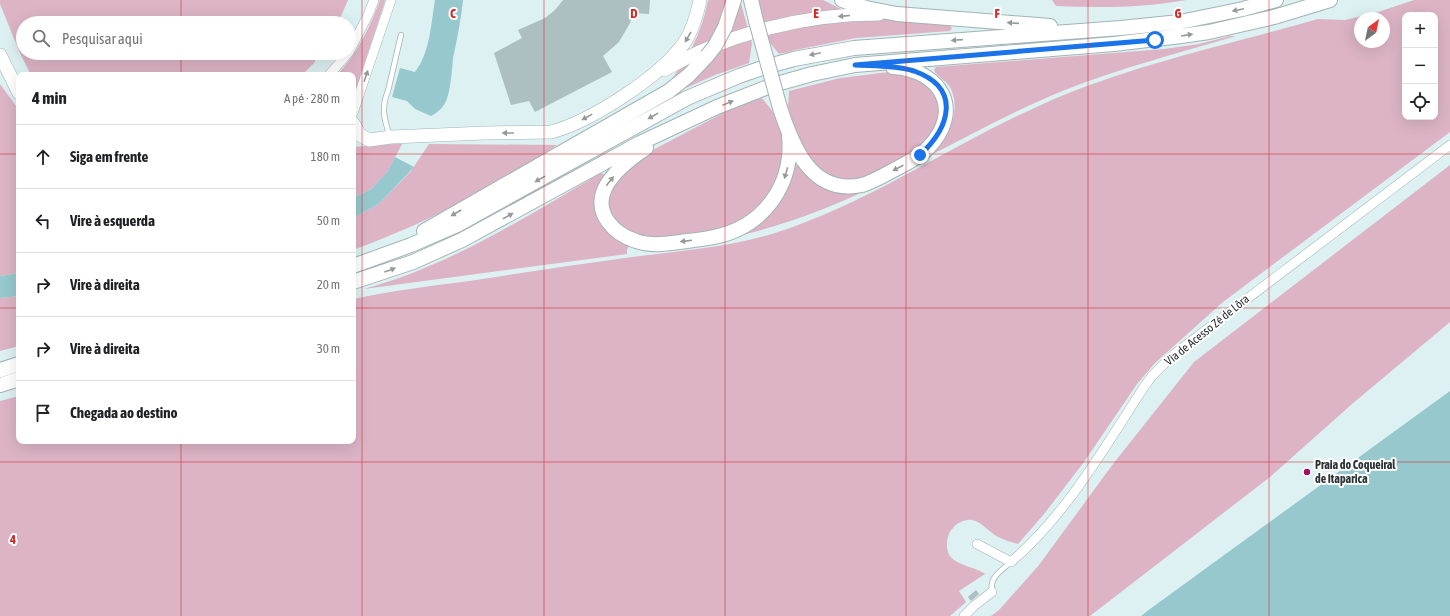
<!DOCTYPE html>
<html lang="pt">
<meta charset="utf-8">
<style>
body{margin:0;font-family:"Asap Condensed",sans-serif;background:#f6f6f6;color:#202124}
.controls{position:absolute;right:12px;top:12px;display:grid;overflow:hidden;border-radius:8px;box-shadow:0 4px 16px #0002}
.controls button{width:36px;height:36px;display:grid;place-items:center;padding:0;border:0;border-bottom:1px solid #e0e0e0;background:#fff;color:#202124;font:20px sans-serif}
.compass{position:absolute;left:1354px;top:12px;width:36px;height:36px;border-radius:50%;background:#fff;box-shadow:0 4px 16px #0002;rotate:33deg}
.stop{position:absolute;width:12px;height:12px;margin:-9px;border:3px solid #1a73e8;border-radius:50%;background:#fff}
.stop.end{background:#1a73e8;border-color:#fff;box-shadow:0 1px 4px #0008}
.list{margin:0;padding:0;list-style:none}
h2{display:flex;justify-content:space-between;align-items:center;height:52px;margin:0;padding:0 16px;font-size:17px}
h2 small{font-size:13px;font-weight:400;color:#757577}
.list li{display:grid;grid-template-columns:26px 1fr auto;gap:12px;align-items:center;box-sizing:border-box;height:64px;padding:0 16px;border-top:1px solid #e0e0e0}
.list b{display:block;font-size:15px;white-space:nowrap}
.list em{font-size:13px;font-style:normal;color:#757577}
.icon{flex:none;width:22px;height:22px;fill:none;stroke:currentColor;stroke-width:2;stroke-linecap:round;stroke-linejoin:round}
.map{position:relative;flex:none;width:1450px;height:616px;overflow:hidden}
.search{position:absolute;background:#fff;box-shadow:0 4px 16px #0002;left:16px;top:16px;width:340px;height:44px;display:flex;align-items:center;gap:10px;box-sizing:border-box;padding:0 14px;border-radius:22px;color:#757577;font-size:15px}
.panel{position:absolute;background:#fff;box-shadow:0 4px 16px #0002;left:16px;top:72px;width:340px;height:372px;border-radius:8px}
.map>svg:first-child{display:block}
</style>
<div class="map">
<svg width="1450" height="616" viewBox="0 0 1450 616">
<rect width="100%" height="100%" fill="#ddf0f2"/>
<path fill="#dcb4c5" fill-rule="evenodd" d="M0,0H348L338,23H23V53H320L314,63L302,75H31L19,51L0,4Z
M380,0H385L384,4L357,86L353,94V75H337C357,54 370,27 380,0Z
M708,0H740L752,43L749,63L715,75L677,92L666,86C687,61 702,33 708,0Z
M756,0H823L841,9L871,17L950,26L952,28L950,31L856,38L805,48L779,54L766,38Z
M1052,0H1186C1143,8 1100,8 1056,6Z
M1414,0H1450V132L1223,302L1155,363L1137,384L1084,462L1044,514L1018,544C1011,542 1004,540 998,537C989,532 982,522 972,520C965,519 957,523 953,528C948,533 947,539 947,545C946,566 973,565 985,574L959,591L966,602L950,616H0V401L19,396V441H353V299C391,291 430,286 469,281C521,273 573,265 625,258C675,251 727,248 775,233C868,204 952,144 1041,105C1129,65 1225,46 1318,19L1345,20L1375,13ZM1405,15H1435V117H1405ZM1360,18H1384V42H1360Z
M1230,36H1236C1179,53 1120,68 1065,90C1017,109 971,135 925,158C932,150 940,143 946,135C955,122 958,101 950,87C946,81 936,75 934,70L936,67L1164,49L1199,44Z
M889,72L920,78L937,95L940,123L918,150L867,178L853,181L831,178L811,163L795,131L788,107L789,91L840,78Z
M0,84L19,110V273L0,276Z
M762,98L774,113L782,136L783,163L772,192L751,215L720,230L658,239L630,233L611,218L607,202L610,191L619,178L647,153L727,111Z
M394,144H402L388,171L371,189L353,198V147Z
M429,144L557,145C494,188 425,224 353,250V218L379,204L411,171Z
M796,165L800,166L807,175L873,187C824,211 775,228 722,240L734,236Z
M1450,165V322L1352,404L1270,477L1090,616H991L999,610L1039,565L1113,464L1194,362Z
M601,173L605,175C602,181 598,186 596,192C589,220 606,235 629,246L627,250V254L364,289C451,265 524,218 601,173Z
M19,296V346L0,351V298Z"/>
<path fill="#96c8cd" d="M435,0H463C461,20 457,39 453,58C452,70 451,84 448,95C446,105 439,112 431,116L415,109L407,101L392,97L400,68L415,72C430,53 431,24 435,0Z
M395,157L414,167L379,204L353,218V198L371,189L388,171Z
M19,273V296L0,298V276Z
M1450,391V616H1141L1150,609Z"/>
<path fill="#adbfc0" d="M563,0H650L649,14L633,13L630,23L619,42L603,56L612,72L535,112L529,101L511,105L494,53L522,38L518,30L545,18L555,10Z
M976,590L979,594L971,601L968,597Z"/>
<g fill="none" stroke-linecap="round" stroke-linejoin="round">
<g stroke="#a2b4b6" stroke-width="6">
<path id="lane" d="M390,136C384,120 381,107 388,91L401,35
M992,592C989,577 1001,571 1011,562"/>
</g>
<g stroke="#a2b4b6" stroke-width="10">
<path id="street" d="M349,52L368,15L374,0
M329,75L348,53
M353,113L391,0
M977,544L1011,562C1067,514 1104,448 1144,387L1152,376L1173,355L1450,145
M964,616L974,606L992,592"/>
</g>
<g stroke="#a2b4b6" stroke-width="14">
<path id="secondary" d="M0,55L19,93
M664,70C729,33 806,14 879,14
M353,123L360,135L369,140L391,137L485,133L551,132C590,122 661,76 684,43C693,30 697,15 700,0"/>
</g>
<g stroke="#a2b4b6" stroke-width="16">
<path id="primary" d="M751,0L756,21
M842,0L866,8L897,14L1050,26
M725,27L734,0
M780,108C792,145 811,196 862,185C872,182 881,177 890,172C903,165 917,159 928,148C964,111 942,70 893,67
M646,148C631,158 613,172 605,188C593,213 614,234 636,241C653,247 670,243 687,241C696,240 705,239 714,237C764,227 794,184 789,135
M424,231L669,91L689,75L707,56
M353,266L411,245L457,225L687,98L739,76L765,67L794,59L854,48L1121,28L1180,22L1243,9L1276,0
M353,282L413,262L462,240L640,143L717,107L773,85L812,74L855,65L1114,44L1181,36L1209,32L1274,17L1330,0
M0,370L19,364
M0,385L19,379"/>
</g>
<use href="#lane" stroke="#fff" stroke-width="4.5"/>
<use href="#street" stroke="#fff" stroke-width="9"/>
<use href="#secondary" stroke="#fff" stroke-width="13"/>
<use href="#primary" stroke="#fff" stroke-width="14"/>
<g stroke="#a2b4b6" stroke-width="16" stroke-linecap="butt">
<path id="primary-bridge" d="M756,21L780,108
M707,56L715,46L725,27"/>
</g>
<use href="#primary-bridge" stroke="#fff" stroke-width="14"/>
</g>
<defs><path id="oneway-solid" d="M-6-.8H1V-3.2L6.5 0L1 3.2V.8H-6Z"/></defs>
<g fill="#96999a">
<use href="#oneway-solid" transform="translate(1238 10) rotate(168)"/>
<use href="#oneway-solid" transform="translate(844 16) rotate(175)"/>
<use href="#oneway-solid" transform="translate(1013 23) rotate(-176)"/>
<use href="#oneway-solid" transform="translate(1187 35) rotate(-9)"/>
<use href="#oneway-solid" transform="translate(688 37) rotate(120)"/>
<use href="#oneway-solid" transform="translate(957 40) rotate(176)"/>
<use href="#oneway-solid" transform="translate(815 54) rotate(168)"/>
<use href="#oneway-solid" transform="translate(366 76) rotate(-71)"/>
<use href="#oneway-solid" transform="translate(728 103) rotate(-22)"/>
<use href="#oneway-solid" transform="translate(653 116) rotate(151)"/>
<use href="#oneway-solid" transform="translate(587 117) rotate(151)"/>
<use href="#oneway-solid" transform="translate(508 133) rotate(180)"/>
<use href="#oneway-solid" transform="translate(898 168) rotate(153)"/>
<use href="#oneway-solid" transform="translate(786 173) rotate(106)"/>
<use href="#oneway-solid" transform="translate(540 179) rotate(151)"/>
<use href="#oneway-solid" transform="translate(610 181) rotate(-52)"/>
<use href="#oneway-solid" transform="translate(456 213) rotate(150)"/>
<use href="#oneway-solid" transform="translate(508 216) rotate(-29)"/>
<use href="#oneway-solid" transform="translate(686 241) rotate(173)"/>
<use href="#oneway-solid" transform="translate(390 270) rotate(-20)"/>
</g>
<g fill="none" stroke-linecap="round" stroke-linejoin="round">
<path stroke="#1a73e8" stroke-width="5" d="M920,155C950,127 962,88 914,71C895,65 874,66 855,65L1155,40"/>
</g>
<path fill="none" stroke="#d62828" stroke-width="1" stroke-opacity="0.55" d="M181,0V23M362,0V616M544,0V616M725,0V616M906,0V616M1088,0V616M1269,0V616M181,53V75M0,154H19M353,154H1450M0,308H19M353,308H1450M181,441V616M0,462H1450"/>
<circle fill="#9b1264" stroke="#fff" stroke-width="1.5" cx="1307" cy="472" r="4"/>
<g text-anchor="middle" stroke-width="4" stroke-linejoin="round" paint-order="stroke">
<g font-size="12" fill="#2c3334" stroke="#fff">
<text transform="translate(1207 330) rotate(-39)" y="4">Via de Acesso Zé de Lôra</text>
</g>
<g font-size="12" font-weight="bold" fill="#2c3334" stroke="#fff" text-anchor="start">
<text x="1315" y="469">Praia do Coqueiral<tspan x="1315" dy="14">de Itaparica</tspan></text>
</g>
</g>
<g font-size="13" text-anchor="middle" font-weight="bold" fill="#d62828" stroke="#fff" stroke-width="4" stroke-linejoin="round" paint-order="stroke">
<text x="453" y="18">C</text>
<text x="634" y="18">D</text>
<text x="816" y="18">E</text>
<text x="997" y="18">F</text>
<text x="1178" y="18">G</text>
<text x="13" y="544">4</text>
</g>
</svg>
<div class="controls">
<button>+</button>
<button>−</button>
<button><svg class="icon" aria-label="locate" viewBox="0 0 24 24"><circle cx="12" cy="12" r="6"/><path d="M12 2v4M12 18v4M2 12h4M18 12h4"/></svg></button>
</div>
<svg class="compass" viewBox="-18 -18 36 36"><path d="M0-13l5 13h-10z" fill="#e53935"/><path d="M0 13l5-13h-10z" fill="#757577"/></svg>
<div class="stop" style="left:1155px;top:40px"></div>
<div class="stop end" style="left:920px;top:155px"></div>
<div class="search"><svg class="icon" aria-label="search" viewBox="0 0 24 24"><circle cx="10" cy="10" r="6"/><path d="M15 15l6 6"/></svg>Pesquisar aqui</div>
<section class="panel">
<h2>4 min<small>A pé · 280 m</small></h2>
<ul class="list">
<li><svg class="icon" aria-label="ahead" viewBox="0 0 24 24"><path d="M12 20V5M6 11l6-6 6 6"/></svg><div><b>Siga em frente</b></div><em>180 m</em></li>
<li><svg class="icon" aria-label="left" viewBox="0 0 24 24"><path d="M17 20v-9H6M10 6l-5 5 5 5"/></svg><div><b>Vire à esquerda</b></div><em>50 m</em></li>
<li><svg class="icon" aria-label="right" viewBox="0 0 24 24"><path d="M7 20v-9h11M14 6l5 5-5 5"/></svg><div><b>Vire à direita</b></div><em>20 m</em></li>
<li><svg class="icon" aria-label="right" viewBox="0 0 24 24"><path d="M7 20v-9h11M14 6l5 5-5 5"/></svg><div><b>Vire à direita</b></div><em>30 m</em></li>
<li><svg class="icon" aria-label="arrive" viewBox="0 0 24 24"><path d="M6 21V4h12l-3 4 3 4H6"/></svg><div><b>Chegada ao destino</b></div></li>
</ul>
</section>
</div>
